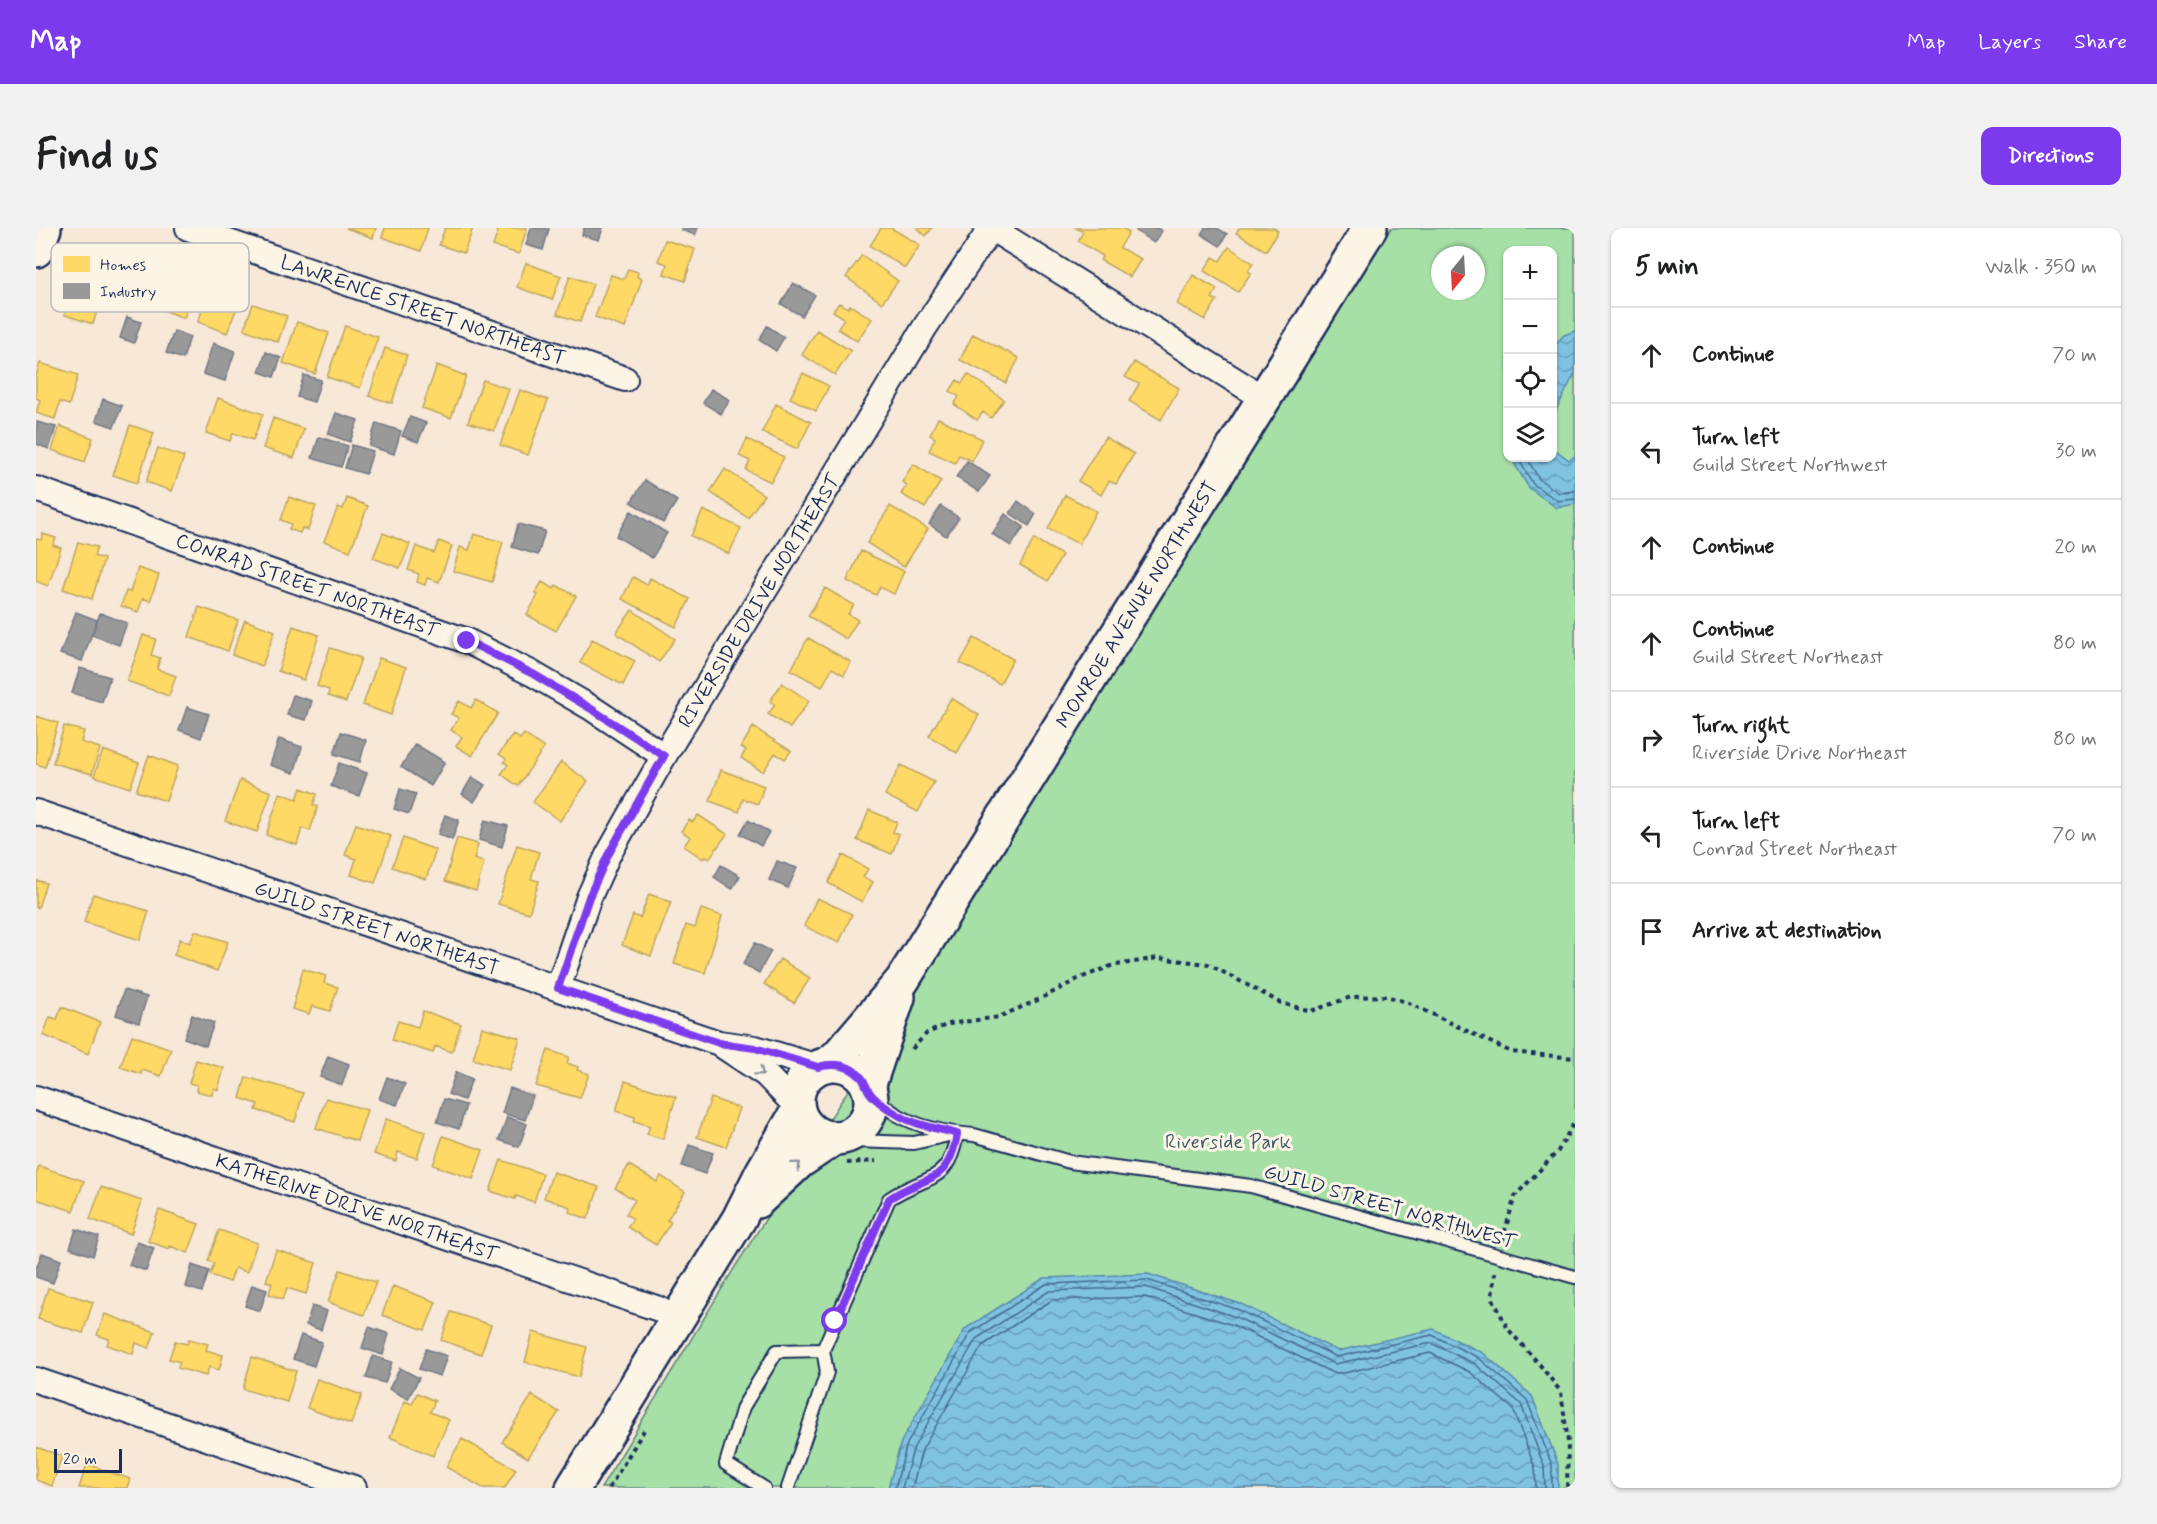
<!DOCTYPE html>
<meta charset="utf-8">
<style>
body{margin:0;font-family:Mynerve,sans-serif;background:#f2f2f2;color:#202124}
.controls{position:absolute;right:18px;top:18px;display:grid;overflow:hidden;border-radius:12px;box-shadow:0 2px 4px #0004}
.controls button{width:54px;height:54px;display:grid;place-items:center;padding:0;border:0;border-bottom:2px solid #e0e0e0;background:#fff;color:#202124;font:30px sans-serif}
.compass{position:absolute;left:1395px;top:18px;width:54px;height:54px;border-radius:50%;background:#fff;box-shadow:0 2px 4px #0004;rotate:198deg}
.scale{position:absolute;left:18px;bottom:15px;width:68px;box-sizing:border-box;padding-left:6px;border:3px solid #1b2f5e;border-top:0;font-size:16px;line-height:21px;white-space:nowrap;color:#1b2f5e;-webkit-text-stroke:4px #fcf5e5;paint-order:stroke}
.stop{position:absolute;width:18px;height:18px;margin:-14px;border:4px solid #7c3aed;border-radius:50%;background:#fff}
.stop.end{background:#7c3aed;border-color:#fff;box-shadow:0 2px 6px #0008}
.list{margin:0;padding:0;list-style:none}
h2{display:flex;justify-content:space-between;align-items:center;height:78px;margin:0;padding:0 24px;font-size:26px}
h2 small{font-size:20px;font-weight:400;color:#757577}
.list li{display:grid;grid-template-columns:39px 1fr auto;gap:18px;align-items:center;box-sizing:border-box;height:96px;padding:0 24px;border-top:2px solid #e0e0e0}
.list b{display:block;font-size:22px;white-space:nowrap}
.list p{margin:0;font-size:20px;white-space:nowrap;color:#757577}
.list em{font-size:20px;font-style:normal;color:#757577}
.icon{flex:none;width:33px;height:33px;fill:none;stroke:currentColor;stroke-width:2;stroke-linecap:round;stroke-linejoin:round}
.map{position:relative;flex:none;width:1539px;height:1260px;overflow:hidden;border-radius:12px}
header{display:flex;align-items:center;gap:36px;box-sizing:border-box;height:84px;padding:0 30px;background:#7c3aed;color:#fff}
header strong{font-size:28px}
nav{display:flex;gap:33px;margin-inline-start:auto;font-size:21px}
.intro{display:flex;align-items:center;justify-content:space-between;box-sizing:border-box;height:144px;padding:0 36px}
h1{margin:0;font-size:42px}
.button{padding:15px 27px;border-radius:12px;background:#7c3aed;color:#fff;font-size:21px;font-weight:700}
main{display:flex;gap:36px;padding:0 36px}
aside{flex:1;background:#fff;border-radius:12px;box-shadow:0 2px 4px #0004}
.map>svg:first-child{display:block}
</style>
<header>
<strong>Map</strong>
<nav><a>Map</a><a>Layers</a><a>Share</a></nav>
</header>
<div class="intro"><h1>Find us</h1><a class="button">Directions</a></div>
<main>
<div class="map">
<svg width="1539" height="1260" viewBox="0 0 1539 1260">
<defs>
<pattern id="water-waves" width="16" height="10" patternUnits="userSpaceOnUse" patternTransform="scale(1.5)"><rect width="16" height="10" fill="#80c3e1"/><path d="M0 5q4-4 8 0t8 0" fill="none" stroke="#689fba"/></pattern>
</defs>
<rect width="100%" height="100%" fill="#f8e8d7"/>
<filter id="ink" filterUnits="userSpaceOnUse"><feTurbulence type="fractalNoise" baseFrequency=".0167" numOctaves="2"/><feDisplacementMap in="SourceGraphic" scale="12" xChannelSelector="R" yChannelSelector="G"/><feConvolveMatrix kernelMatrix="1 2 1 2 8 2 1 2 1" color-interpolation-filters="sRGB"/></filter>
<g filter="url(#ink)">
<path fill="#a6e0a6" stroke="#608882" stroke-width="1.5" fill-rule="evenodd" d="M1355,0H1539V1260H565L699,1039L873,767ZM1472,22H1516V230H1472ZM1404,27H1440V63H1404Z"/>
<path fill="url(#water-waves)" stroke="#5888ad" stroke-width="1.5" d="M1539,103V145L1517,188V120L1528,107Z
M1517,220L1533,232L1539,228V276L1521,280L1493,260L1475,230H1516Z
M1112,1046L1205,1076L1302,1123L1397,1101L1447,1125L1496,1168L1522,1236V1260H852L865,1214L929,1101L1008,1050Z"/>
<path fill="#ffd966" stroke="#bba664" stroke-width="1.5" d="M310,0H340L337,10Z
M349,0H392L385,23L346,9Z
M409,0H437L428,25L403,17Z
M463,0H491L483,26L457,18Z
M845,0H855L884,17L869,40L834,18Z
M881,0H896L890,8Z
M1040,0H1086L1093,4L1084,20L1105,31L1094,49L1064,32L1067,28L1042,13L1047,4Z
M1203,0H1238L1242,3L1230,23L1200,5Z
M629,12L659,21L649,53L628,46L631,36L622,33Z
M1193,19L1217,35L1212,43L1215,45L1202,64L1168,43L1177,29L1184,33Z
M50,20L78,28L57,96L29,87Z
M826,27L862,53L846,75L810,49Z
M490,35L525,48L516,72L481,59Z
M592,41L602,44L601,49L606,51L589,100L559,89L575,47L588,51Z
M128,47L159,58L148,90L117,78Z
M1157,47L1181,61L1176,70L1181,72L1169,92L1141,76Z
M534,48L557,56L544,94L521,86Z
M173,63L203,74L191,105L162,94Z
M803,75L812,80L814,77L836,91L821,113L802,101L808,90L797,83Z
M217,76L251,88L242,114L208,101Z
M261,94L293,105L279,146L247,135Z
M309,98L342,109L324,160L291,149Z
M781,102L815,123L799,147L766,127Z
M937,106L983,130L970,155L924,132Z
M349,120L371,127L356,175L333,168Z
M1098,134L1143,160L1125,192L1093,173L1103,156L1089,149Z
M4,135L42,147L33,177L24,174L19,191L0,185L4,172L0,170V148Z
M401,137L430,148L415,190L386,180Z
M767,145L793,158L780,183L754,170Z
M932,146L968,172L955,190L947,184L941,192L918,176L923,169L914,163L921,152L926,155Z
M447,152L473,161L458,203L432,194Z
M484,162L512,172L492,227L464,217Z
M182,170L227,186L217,212L197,205L194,213L170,205Z
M740,176L775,194L761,221L726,204Z
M237,190L268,201L258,230L227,220Z
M902,190L946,211L936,233L923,227L919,235L893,223L899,210L894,207Z
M94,197L118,205L101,255L77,247Z
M24,198L57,210L49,234L16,222Z
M1069,209L1098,226L1080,256L1073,253L1065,267L1042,253Z
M711,211L748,229L735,254L710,242L714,233L703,228Z
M122,220L148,229L136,263L110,254Z
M877,236L905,253L889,280L865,266L871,257L866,254Z
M689,241L728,267L712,290L674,264Z
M1029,267L1060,283L1043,316L1012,301Z
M253,269L280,278L272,302L266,300L264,305L253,301L255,296L245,292Z
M311,270L332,278L314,323L288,313L302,279L307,281Z
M854,278L892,301L868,339L831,315Z
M667,282L705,300L693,326L655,308Z
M347,305L374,316L364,340L337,330Z
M7,306L20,310L17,317L25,320L12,358L0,353V311L5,312Z
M438,306L467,314L456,354L417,343L424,319L433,322Z
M998,311L1026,327L1012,353L984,337Z
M403,313L416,318L403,354L391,350L389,357L381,354L383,346L372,342L380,318L398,325Z
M42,314L61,319L58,328L68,331L56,371L27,361Z
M825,323L868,343L858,366L844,359L840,367L811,353Z
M102,340L123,347L114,373L107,370L102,384L85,378L90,363L94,364Z
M597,349L611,357L614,350L654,371L640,399L586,371Z
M506,354L518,361L520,357L540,368L520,403L491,387L502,367L499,365Z
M789,360L818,377L812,386L822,392L810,411L772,388Z
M163,379L202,392L192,423L153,409Z
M596,382L639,411L623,434L580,405Z
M209,392L239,403L226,438L196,427Z
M257,398L283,407L268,452L242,443Z
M107,407L120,411L115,427L124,430L121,441L140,448L133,468L91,453Z
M772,410L815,434L808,447L796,440L786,459L755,442Z
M938,410L977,431L964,456L924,435Z
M556,411L599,433L587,457L544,435Z
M294,420L325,430L310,474L292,468L293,462L281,458Z
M343,430L370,439L355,487L327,477Z
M746,455L773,473L754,500L732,486L739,477L734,473Z
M915,470L943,487L921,525L893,508Z
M440,472L462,485L436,528L420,518L426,509L415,502L423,490L415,486L423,473L435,480Z
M0,488L22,495L9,539L0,536Z
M28,498L48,503L45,514L64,520L56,546L17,535Z
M717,499L755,523L749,531L739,525L727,544L705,530L710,522L705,519Z
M477,506L484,511L488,506L508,520L482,558L465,546L472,537L468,534L470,531L463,526Z
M67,522L103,535L94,560L58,548Z
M113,527L142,538L130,573L100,563Z
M525,534L552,553L524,593L497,574Z
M865,537L898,554L882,584L849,567Z
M685,542L728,558L722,576L707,571L703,584L674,573Z
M204,552L235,564L221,604L189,593Z
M265,560L281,566L277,577L282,578L274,603L266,600L261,617L230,607L244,565L261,571Z
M833,582L861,594L857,604L863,606L856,626L821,612Z
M662,587L691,606L673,631L669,628L667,631L648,618L654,609L645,603L653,592L657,594Z
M320,596L355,608L339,655L315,647L320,631L309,627Z
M367,610L400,622L390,651L356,639Z
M421,610L442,616L438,631L448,634L440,663L409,653Z
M481,617L503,624L495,651L503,653L493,685L462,676Z
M807,627L832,641L827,649L837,654L826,674L792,655Z
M0,652L10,655L2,680L0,679Z
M57,666L113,683L104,712L48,694Z
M613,666L635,674L615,728L586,717L597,687L604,690Z
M781,670L816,686L803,715L768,698Z
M665,681L686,688L669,745L638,736L650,697L659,700Z
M159,703L192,714L181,743L138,727L144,711L154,715Z
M744,731L774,750L758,775L728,756Z
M267,741L290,748L288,755L302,759L294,783L276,778L273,786L256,781Z
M26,779L64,794L52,826L7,807L14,789L21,791Z
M387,783L425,796L416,824L399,818L397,825L356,812L362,793L382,799Z
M446,799L484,810L474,842L437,831Z
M96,807L135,821L125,848L106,842L105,846L84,839Z
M512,822L533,829L531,835L542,839L541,842L553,846L544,870L500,858Z
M160,832L188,840L182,862L178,860L176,867L160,863L161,857L153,855Z
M210,849L267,865L259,894L220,882L222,876L204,870Z
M589,853L640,869L627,911L611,906L614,898L598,893L599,889L580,883Z
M290,870L331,882L321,913L280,900Z
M675,870L703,880L690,919L661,909Z
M350,891L389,904L381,930L362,924L360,933L338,926Z
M407,908L447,922L437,951L397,937Z
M465,932L507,946L498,974L480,968L479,971L454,963Z
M593,937L621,954L625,948L649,964L631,992L635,994L620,1017L591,999L597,991L590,986L599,972L579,960Z
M3,938L48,953L37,983L0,971V947Z
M517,944L563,959L552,991L533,984L534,979L508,970Z
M65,959L106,973L95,1006L54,991Z
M123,982L163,996L152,1025L134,1018L133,1021L112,1013Z
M183,1002L221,1015L211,1044L199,1040L194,1054L174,1047L178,1035L172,1033Z
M240,1022L280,1035L270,1066L251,1060L247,1071L233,1066L236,1055L230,1053Z
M304,1042L340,1054L328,1087L292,1074Z
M357,1058L400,1074L389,1102L346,1087Z
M12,1060L57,1074L47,1105L2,1091Z
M415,1084L455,1097L445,1126L405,1112Z
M69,1086L119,1104L113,1120L100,1115L97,1126L71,1117L73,1111L61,1107Z
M497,1104L551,1119L543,1149L489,1134Z
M153,1111L172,1116L170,1122L187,1127L183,1142L173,1139L170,1148L142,1140L144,1134L133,1131L139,1113L151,1116Z
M216,1129L260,1143L251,1174L207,1161Z
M281,1151L326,1167L315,1196L271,1180Z
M381,1165L399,1173L394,1184L413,1192L397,1228L354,1209L369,1173L376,1176Z
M496,1167L523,1184L492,1230L466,1214Z
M426,1211L480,1241L469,1260H447L410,1239Z
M0,1219L26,1228L16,1258L0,1252Z
M51,1236L94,1251L91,1260H43Z"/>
<path fill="#999" stroke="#737987" stroke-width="1.5" d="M495,0L513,1L507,22L490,17Z
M548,0H567L563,12L546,7Z
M645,0H662L659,7L645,2Z
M1102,0H1121L1126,3L1118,15L1100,3Z
M1169,0H1181L1191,6L1184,18L1165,6Z
M757,55L779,67L766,88L745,76Z
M91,89L105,94L98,115L84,110Z
M731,98L748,109L740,123L723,112Z
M138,103L154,109L147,131L130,125Z
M177,115L199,123L189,153L167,146Z
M230,124L245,130L238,149L223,144Z
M268,147L285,152L278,174L261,169Z
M675,161L694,172L685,186L667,175Z
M67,171L86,178L78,199L60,193Z
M300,185L322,192L314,214L292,206Z
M374,189L390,195L382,214L366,208Z
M1,194L20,199L13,221L0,216Z
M340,195L365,203L358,226L333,218Z
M283,209L312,218L305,239L276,230Z
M316,217L337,223L330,246L309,240Z
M931,233L954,248L943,264L920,249Z
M609,252L641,273L627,295L595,274Z
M982,273L1000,286L993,298L974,285Z
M905,278L923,290L910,308L893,296Z
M595,283L631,305L616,330L580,308Z
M969,286L988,299L975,318L956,306Z
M482,296L509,303L502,327L476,319Z
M40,384L61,392L46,433L24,426Z
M64,385L91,395L83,417L56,407Z
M44,440L74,449L66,474L36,465Z
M257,467L276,473L270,492L251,487Z
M151,479L173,486L165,510L143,502Z
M305,504L330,512L324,534L298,526Z
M243,511L266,519L258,545L234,537Z
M379,516L409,534L395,558L365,539Z
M303,535L331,545L323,568L295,558Z
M436,549L449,557L438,574L426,566Z
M364,561L380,566L373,586L358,581Z
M409,587L423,592L416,612L402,606Z
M449,592L472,598L466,619L443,612Z
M712,592L733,604L725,618L704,606Z
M741,633L761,640L752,660L733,652Z
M685,637L704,648L696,661L678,649Z
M719,715L735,723L723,745L707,736Z
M88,762L111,769L103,795L80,787Z
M156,787L178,795L170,818L148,810Z
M292,828L313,836L306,857L284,849Z
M420,844L436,851L428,872L412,866Z
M351,849L369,856L361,877L343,871Z
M474,860L497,868L489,892L466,885Z
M408,871L430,877L423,901L401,894Z
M471,889L491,896L483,919L463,912Z
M653,917L677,925L669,946L646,938Z
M40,1001L63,1009L57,1028L34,1020Z
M101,1014L118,1020L110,1043L93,1037Z
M6,1025L25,1032L17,1055L0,1049V1041Z
M156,1037L173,1043L166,1064L150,1059Z
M216,1057L231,1062L224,1083L209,1078Z
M276,1078L291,1083L285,1102L270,1097Z
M333,1099L353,1106L347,1127L326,1120Z
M265,1107L286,1114L278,1138L257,1131Z
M390,1121L411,1128L404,1148L383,1141Z
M337,1128L356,1134L349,1155L330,1150Z
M364,1140L383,1150L372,1171L353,1161Z"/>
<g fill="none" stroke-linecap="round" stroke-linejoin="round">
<path stroke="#436a92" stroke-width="1.5" d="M1482,230L1497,256L1522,273L1539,271
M1491,230L1503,251L1523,265L1539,263
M859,1260L871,1216L934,1105L1010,1056L1111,1052L1203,1082L1301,1129L1396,1107L1443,1130L1491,1172L1516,1237V1260
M866,1260L878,1219L940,1111L1013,1063L1110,1059L1200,1089L1299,1136L1395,1115L1439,1136L1485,1176L1508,1238L1509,1260
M876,1260L886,1222L946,1118L1016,1072L1109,1069L1197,1097L1297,1145H1308L1394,1125L1434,1144L1477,1181L1499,1240L1500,1260"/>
<g stroke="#1b2f5e" stroke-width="16">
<path id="lane" d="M834,865C842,872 850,880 860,886C882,899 913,905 938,907L1034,934L1215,958L1539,1049
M808,909L817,913L878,915L917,906
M787,1122L853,971C889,946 912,959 921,906
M728,1260L690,1236L707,1179L741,1123L787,1122L791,1144L752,1260"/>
</g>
<g stroke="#1b2f5e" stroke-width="28">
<g id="street">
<path id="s1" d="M152,0L589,151"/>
<path d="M955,0L1229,171"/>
<path id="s2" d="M0,261L431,413L497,446L557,481L628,528"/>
<path id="s3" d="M0,584L683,815L719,820L782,839"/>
<path id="s4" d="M522,760L553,669L572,627L628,528L889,99L955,0"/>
<path d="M687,818L729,846L761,879"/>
<path id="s5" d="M0,870L623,1081L641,1092"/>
<path d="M0,1152L318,1260"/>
</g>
</g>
<g stroke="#1b2f5e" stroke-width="38">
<g id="secondary">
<path d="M0,22L8,0"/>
<path id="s6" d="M792,836L802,828L866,753L1334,0"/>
<circle cx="798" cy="873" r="37"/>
<path d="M832,859L862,769"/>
<path d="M721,973L764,933L798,910"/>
<path d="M537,1260L703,991L727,943L762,883"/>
</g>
</g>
<path stroke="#1b2f5e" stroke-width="4" stroke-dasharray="4.5 4.5" stroke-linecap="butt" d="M876,821L891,805L913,796L963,789L1004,771L1042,751L1075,738L1122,730L1172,736L1245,775L1275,783L1315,769L1350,768L1373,775L1475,824L1539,830
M811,935L840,933
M1466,1013L1479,968L1522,923L1539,893
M1459,1044L1456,1069L1472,1101L1504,1137L1525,1164L1532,1214L1531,1260
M573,1260L610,1199"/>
<use href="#lane" stroke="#fcf5e5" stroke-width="12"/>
<use href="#street" stroke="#fcf5e5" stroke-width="24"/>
<use href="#secondary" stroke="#fcf5e5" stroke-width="33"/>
</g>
<defs><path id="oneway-chevron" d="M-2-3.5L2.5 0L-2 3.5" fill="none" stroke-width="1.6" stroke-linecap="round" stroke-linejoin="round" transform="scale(1.5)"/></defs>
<g stroke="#8c92a2">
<use href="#oneway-chevron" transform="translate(724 844) rotate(37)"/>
<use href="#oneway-chevron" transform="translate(761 937) rotate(-40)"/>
</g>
</g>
<g fill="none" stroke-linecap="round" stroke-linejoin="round" filter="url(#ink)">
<path stroke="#7c3aed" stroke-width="8" d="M431,413L497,446L557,482L628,528L572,627L553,669L522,760L683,815L719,820L782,839C797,835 813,836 825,849C829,853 830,860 834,865C839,872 852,881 859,885C877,897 901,900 921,906C912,959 889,946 853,971L799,1093"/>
</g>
<g text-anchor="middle" stroke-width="6" stroke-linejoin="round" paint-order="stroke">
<g font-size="20" fill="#1b2f5e" stroke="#fcf5e5">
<text dy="7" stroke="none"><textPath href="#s1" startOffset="249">LAWRENCE STREET NORTHEAST</textPath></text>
<text dy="7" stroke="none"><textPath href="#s2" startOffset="288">CONRAD STREET NORTHEAST</textPath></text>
<text dy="7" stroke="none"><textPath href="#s4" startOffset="438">RIVERSIDE DRIVE NORTHEAST</textPath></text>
<text dy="7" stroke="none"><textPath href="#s6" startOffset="555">MONROE AVENUE NORTHWEST</textPath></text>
<text dy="7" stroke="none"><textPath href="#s3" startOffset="360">GUILD STREET NORTHEAST</textPath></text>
<text transform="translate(1354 978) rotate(16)" y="7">GUILD STREET NORTHWEST</text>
<text dy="7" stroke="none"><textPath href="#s5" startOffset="339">KATHERINE DRIVE NORTHEAST</textPath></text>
</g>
<g font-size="20" fill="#3e5b70" stroke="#fcf5e5">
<text x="1192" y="920">Riverside Park</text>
</g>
</g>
<rect x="15" y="15" width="198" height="69" rx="9" fill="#fcf5e5" stroke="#b8babc" stroke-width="1.5"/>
<rect x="27" y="28" width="27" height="16" fill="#ffd966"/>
<rect x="27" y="55" width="27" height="16" fill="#999"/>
<g font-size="16" fill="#1b2f5e">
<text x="64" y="42">Homes</text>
<text x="64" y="69">Industry</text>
</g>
</svg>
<div class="controls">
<button>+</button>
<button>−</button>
<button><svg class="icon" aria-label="locate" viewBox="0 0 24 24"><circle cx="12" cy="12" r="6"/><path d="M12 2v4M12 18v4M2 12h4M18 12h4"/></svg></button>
<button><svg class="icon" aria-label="layers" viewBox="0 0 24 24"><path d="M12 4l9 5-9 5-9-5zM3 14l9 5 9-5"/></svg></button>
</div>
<svg class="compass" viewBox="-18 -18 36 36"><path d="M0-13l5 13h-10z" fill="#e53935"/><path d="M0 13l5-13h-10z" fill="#757577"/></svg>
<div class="scale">20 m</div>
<div class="stop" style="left:799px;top:1093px"></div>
<div class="stop end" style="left:431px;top:413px"></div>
</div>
<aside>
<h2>5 min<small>Walk · 350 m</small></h2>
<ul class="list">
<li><svg class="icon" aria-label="ahead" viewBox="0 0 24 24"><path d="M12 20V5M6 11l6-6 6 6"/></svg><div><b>Continue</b></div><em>70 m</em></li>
<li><svg class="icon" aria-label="left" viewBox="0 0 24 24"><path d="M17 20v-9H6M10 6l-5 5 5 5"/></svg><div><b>Turn left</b><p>Guild Street Northwest</p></div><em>30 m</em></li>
<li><svg class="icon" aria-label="ahead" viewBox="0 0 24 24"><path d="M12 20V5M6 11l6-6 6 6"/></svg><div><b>Continue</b></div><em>20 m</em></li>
<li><svg class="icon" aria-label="ahead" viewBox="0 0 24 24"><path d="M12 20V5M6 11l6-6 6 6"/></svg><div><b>Continue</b><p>Guild Street Northeast</p></div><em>80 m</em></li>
<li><svg class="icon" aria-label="right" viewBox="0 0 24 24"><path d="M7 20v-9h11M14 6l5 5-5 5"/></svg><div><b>Turn right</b><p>Riverside Drive Northeast</p></div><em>80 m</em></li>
<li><svg class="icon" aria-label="left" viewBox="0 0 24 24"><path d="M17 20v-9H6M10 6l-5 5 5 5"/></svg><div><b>Turn left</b><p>Conrad Street Northeast</p></div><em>70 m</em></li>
<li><svg class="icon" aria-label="arrive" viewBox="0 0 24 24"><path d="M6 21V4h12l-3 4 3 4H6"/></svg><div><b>Arrive at destination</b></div></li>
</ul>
</aside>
</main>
